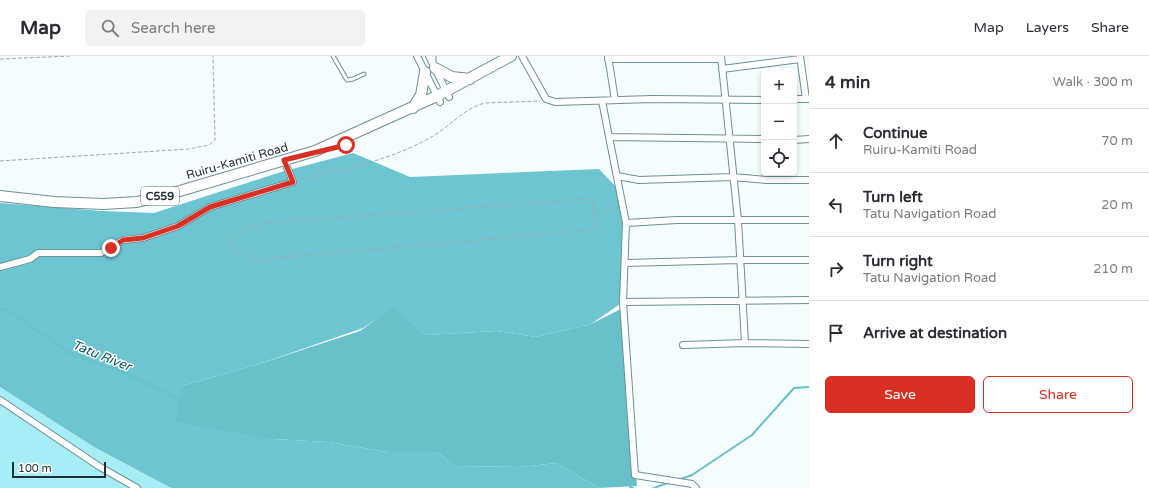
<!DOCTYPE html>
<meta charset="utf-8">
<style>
body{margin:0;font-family:"Varela Round",sans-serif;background:#f2f2f3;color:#2b2b33}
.controls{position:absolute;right:12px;top:12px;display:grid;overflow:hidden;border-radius:6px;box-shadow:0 2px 6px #0003}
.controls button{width:36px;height:36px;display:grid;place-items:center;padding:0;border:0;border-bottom:1px solid #e1e1e2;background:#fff;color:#2b2b33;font:20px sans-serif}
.scale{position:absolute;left:12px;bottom:10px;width:94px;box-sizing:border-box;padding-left:4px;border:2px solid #202f31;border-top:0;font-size:11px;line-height:14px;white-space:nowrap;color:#202f31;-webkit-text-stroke:3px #fff;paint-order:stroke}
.stop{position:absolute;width:12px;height:12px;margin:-9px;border:3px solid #d93025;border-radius:50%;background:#fff}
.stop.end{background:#d93025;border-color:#fff;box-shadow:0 1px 4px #0008}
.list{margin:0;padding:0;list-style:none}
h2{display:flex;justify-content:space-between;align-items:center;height:52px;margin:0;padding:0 16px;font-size:17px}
h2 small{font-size:13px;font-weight:400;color:#7c7c81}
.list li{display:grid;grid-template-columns:26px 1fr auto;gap:12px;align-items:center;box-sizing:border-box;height:64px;padding:0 16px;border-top:1px solid #e1e1e2}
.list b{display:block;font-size:15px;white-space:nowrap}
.list p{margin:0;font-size:13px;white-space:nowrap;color:#7c7c81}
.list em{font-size:13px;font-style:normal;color:#7c7c81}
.actions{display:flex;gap:8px;padding:12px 16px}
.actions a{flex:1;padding:9px 0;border:1px solid #d93025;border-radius:6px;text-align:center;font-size:14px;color:#d93025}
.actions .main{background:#d93025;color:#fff}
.icon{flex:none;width:22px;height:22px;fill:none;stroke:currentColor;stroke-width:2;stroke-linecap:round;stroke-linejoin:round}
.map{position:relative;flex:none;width:809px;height:432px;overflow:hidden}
header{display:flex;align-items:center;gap:24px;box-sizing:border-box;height:56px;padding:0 20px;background:#fff;border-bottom:1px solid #e1e1e2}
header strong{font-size:19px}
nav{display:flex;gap:22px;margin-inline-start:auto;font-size:14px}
.search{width:280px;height:36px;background:#f2f2f3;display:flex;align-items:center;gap:10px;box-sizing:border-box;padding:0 14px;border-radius:6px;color:#7c7c81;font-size:15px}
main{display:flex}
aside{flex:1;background:#fff}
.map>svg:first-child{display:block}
</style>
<header>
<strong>Map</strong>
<div class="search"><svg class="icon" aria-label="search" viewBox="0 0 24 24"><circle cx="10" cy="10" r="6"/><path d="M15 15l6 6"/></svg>Search here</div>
<nav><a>Map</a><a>Layers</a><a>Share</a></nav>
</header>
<main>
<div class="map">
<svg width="809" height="432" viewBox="0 0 809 432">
<rect width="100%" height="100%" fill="#f5fdfe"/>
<path fill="#a6edf6" d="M0,331L94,391L171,432H0Z"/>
<path fill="#6dc5d1" d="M353,97L410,121L599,113L620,135L625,197L623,246L591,268L536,281L497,275L426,279L393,252L363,272L259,308L182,330L273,383L329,386L387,396H437L455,410L520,411L557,407L599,432H630H171L94,391L0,331V147L102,155L154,157L281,116Z"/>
<path fill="#68c0cb" d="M393,251L426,279L497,275L536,281L591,268L621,253L637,430L599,432L557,407L520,411L455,410L437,396H387L329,386L273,383L176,366L182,330L259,308L360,275Z"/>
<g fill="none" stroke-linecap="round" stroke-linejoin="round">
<path stroke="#68c0cb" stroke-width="2" d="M0,253L9,255L71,298L122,316L180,343
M678,424L692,419L752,379L794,332L809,331
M630,431L633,432
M654,432L670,426"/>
<g stroke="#6c9196" stroke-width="5">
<path id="service" d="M333,0L347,24L353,23L364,18
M434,7V0"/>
</g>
<g stroke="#6c9196" stroke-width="8">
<path id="minor" d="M417,0L440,46
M429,0L449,41
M522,0L546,43L555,46L652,43L764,44
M608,0L615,44
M721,0L738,164L745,287
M800,0L806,43
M608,3H721
M722,13L800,3
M794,43H809
M602,45L626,167L623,246L635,419L686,427L692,428L696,432
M609,81L764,83
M794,84L809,83
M617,120L639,124L733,121L766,124H809
M626,167L677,164H809
M625,207L739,204H809
M0,211L30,203L38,197H101L123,184L143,182L178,170L210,151L293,126L284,104
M623,246L809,244
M683,289L745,287L809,288
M0,344L100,411L137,432"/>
</g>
<g stroke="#6c9196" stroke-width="12">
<path id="primary" d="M435,12L452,21L470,23
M413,52L421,39L425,16
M0,140L54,146L104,148L137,146L173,137L315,95L437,40L511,0"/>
</g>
<path stroke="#9fa9ab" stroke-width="1" stroke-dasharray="4 2" stroke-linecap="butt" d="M0,3L71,0
M0,105L189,93L209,89L215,84L213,0
M299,124C344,114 394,103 433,80C452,69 464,52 485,47L540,45
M594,156L616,152
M227,174C232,192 238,196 254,204L591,174L595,169L593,146L591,143H587L267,167L245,173L230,187"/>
<use href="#service" stroke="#fff" stroke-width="3"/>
<use href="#minor" stroke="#fff" stroke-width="6"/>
<use href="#primary" stroke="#fff" stroke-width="10"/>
</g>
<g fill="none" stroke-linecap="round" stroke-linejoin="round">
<path stroke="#d93025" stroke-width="5" d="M111,192L123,184L143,182L178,170L210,151L293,126L284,104L346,89"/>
</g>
<g text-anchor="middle" stroke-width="3" stroke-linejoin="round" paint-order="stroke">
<rect fill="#fff" stroke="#636d6f" stroke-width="1" x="141" y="131" width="38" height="18" rx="3"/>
<g font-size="11" font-weight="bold" fill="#202f31">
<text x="160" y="144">C559</text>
</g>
<g font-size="12" fill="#202f31" stroke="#fff">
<text transform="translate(237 105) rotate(-16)" y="4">Ruiru-Kamiti Road</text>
</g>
<g font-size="13" font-style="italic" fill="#0a5962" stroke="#fff">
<text transform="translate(102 299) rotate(22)" y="5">Tatu River</text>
</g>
</g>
</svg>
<div class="controls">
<button>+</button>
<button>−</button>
<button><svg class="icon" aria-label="locate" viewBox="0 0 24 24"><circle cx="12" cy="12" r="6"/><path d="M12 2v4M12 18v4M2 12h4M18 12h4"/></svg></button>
</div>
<div class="scale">100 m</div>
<div class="stop" style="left:346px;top:89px"></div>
<div class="stop end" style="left:111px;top:192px"></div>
</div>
<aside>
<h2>4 min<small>Walk · 300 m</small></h2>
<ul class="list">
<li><svg class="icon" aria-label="ahead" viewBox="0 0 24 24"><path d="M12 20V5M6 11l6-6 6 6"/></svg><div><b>Continue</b><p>Ruiru-Kamiti Road</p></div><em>70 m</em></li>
<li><svg class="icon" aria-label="left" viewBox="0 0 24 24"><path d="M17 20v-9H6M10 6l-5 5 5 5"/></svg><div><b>Turn left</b><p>Tatu Navigation Road</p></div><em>20 m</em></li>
<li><svg class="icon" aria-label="right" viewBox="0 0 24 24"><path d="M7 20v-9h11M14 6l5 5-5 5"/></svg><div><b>Turn right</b><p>Tatu Navigation Road</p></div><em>210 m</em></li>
<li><svg class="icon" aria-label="arrive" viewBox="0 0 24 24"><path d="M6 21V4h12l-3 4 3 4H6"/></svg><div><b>Arrive at destination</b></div></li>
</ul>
<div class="actions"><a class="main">Save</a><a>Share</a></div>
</aside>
</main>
